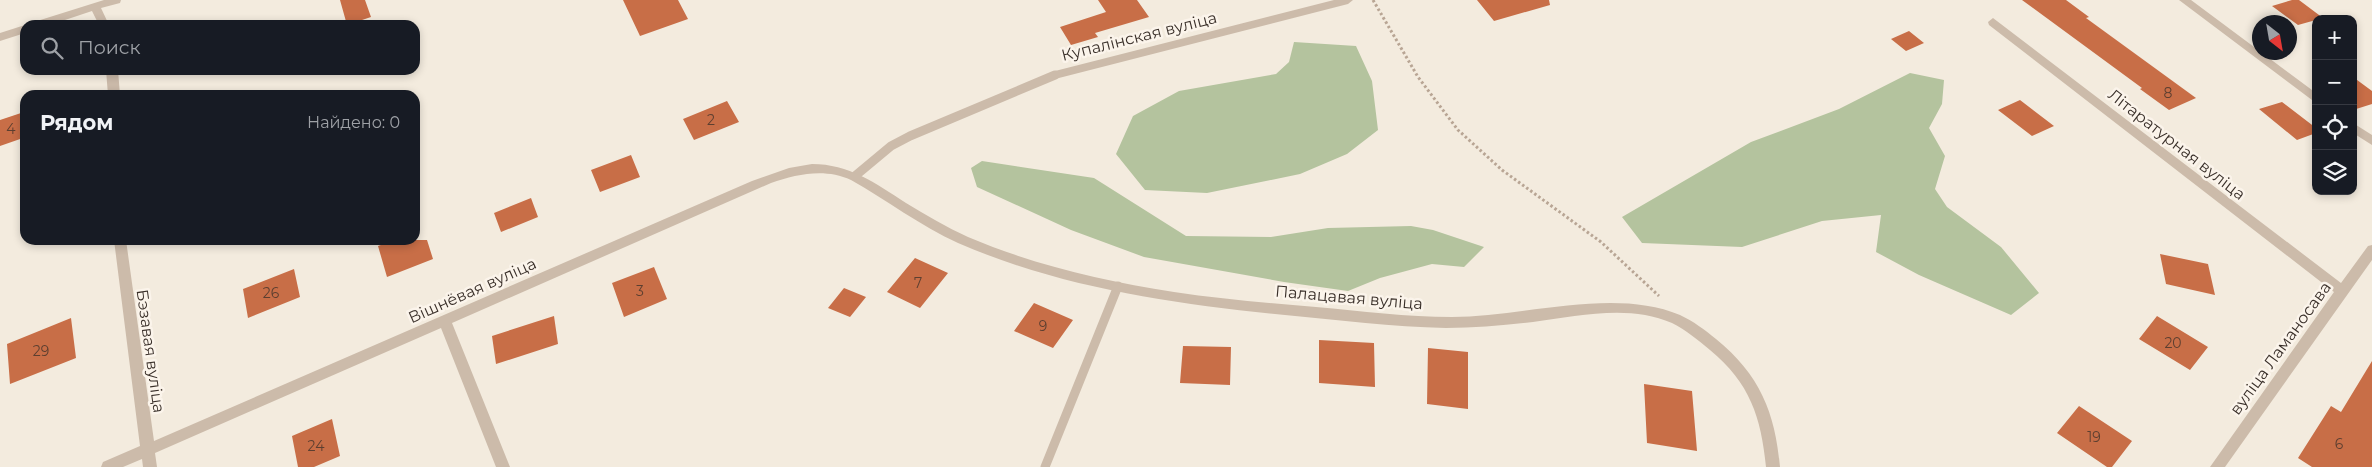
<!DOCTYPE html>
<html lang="ru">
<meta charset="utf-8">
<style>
body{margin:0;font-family:Montserrat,sans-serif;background:#20242c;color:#f1f3f6}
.controls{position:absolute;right:15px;top:15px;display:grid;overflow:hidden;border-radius:10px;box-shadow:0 2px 8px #0003}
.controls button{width:45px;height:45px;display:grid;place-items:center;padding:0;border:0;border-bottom:1px solid #363941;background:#171b24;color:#f1f3f6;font:25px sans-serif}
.compass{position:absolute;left:2252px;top:15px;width:45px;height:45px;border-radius:50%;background:#171b24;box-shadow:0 2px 8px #0003;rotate:149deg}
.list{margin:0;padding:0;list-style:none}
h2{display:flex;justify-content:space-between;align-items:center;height:65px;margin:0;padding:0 20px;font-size:21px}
h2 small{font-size:16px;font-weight:400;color:#9ea1a6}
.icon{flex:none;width:28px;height:28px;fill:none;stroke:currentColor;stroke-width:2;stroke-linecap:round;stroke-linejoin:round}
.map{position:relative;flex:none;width:2372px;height:467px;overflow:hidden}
.search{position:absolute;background:#171b24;box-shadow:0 2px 8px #0003;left:20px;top:20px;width:400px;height:55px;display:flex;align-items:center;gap:12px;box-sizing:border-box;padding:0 18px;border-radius:15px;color:#9ea1a6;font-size:19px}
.panel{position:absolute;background:#171b24;box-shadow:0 2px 8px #0003;left:20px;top:90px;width:400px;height:155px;border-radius:15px}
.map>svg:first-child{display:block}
</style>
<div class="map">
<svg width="2372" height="467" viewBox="0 0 2372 467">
<rect width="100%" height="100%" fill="#f3ebde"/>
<path fill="#b4c39e" d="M1294,42L1356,46L1372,81L1378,130L1347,154L1300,174L1207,193L1145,190L1116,154L1133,116L1179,91L1276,74L1289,62Z
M1910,73L1944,80L1942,104L1929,128L1945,156L1935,189L1947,207L2001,247L2039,293L2011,315L1919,275L1876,252L1881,215L1822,221L1742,247L1642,243L1622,217L1751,142L1839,109Z
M982,161L1094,178L1186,236L1271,237L1328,228L1411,226L1433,230L1484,247L1464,267L1432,264L1380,278L1348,291L1284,282L1144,257L1071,230L977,187L971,168Z"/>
<path fill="#c86e47" d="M340,0H365L371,17L347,25Z
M623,0H678L688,19L640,36Z
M1098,0H1137L1149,17L1095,33L1098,37L1071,45L1060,27L1106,12Z
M1477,0H1549L1550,5L1494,21Z
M2022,0H2066L2089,17L2086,18L2196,98L2169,110L2140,89L2142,88Z
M2292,0H2299L2323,18L2298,25L2272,6Z
M1909,31L1924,43L1906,51L1891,39Z
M2353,77L2372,91V104L2353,110Z
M2020,100L2054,126L2032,136L1998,110Z
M727,101L739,122L694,140L683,119Z
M2282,102L2316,128V133L2297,140L2259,109Z
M21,113L23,138L0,146V120Z
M631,155L640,177L600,192L591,170Z
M531,198L538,217L501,232L494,213Z
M395,240H427L433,259L387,277L378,246Z
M2160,254L2208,264L2215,295L2166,284Z
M915,258L948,273L920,308L887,292Z
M654,267L667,299L624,317L612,283Z
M294,269L300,297L248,318L243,289Z
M844,288L866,297L850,317L828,308Z
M1034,303L1073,320L1053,348L1014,331Z
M554,316L558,344L496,364L492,336Z
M2157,316L2208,347L2190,370L2139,339Z
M71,318L76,358L10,384L7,344Z
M1319,340L1374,343L1375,387L1319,383Z
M1183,346L1231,347L1230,385L1180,383Z
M1428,348L1468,352V409L1427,404Z
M2372,361V467H2312L2298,458L2331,406L2341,412Z
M1644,384L1692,391L1697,451L1647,443Z
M2079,406L2132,441L2112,467H2107L2057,433Z
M332,419L340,456L314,467H298L292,436Z"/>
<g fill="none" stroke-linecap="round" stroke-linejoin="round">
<path stroke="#b8a594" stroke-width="3" stroke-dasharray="2.5 2.5" stroke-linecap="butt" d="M1373,0L1418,77L1458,130L1502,170L1601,242L1659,296"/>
<path stroke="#cba" stroke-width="9" d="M855,176L891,146L910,136L1055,75
M1045,467L1118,286"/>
<path fill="#cba" fill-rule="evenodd" d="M104,0H121L120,3L101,8L109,25H99L92,11L50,25H33L34,22Z
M1334,0H1353L1348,4L1055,79L1049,75L1055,71Z
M2179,0H2191L2316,93V103Z
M1993,18L2341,283L2368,246L2372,245V260L2225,467H2210L2334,292L1989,25L1988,22Z
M25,25V33L0,41V33Z
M106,70H118L120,95H108Z
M2353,123L2372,135V145L2353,133Z
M812,164C849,164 875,183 906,203C926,215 946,227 968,237C1034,265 1104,281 1174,292C1221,299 1268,303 1316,307C1361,311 1407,317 1452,317C1524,317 1613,287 1680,315C1693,321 1705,330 1716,339C1760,375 1775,412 1780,467H1766C1761,417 1750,383 1710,350C1698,340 1686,330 1672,323C1629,304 1578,316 1533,322C1504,325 1475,328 1446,328C1392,327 1339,320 1285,315C1174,304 1062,288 958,243C920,226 887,200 851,180C825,168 797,174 771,183L452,323L510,467H496L441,328L155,453L157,467H143L142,459L123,467H101L103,462L140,446L114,240H126L154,441L752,181L789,168Z"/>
</g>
<g text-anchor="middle" stroke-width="5" stroke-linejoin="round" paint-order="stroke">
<g font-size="14" fill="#5d3f30">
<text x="2168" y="98">8</text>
<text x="711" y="125">2</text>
<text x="11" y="134">4</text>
<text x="918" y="288">7</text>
<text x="640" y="296">3</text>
<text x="271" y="298">26</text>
<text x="1043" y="331">9</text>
<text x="2173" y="348">20</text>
<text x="41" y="356">29</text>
<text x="2094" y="442">19</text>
<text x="2339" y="449">6</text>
<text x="316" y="451">24</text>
</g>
<g font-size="16" fill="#392f29" stroke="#fbf4eb">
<text transform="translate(1139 36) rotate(-14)" y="6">Купалінская вуліца</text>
<text transform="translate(2177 144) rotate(38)" y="6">Літаратурная вуліца</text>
<text transform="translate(472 290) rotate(-24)" y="6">Вішнёвая вуліца</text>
<text transform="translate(1349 297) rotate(5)" y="6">Палацавая вуліца</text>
<text transform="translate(2280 348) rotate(-54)" y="6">вуліца Ламаносава</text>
<text transform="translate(151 351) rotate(82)" y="6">Бэзавая вуліца</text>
</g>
</g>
</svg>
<div class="controls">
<button>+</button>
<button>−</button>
<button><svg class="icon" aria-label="locate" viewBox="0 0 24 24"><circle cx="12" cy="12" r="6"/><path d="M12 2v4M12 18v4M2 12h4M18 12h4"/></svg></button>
<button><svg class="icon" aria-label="layers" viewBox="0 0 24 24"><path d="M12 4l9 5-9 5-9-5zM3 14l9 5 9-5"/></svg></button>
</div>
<svg class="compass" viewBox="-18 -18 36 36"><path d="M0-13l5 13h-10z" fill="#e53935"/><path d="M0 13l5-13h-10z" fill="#9ea1a6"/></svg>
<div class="search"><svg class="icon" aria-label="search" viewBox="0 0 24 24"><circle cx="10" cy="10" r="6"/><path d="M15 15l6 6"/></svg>Поиск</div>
<section class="panel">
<h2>Рядом<small>Найдено: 0</small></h2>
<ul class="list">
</ul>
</section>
</div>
